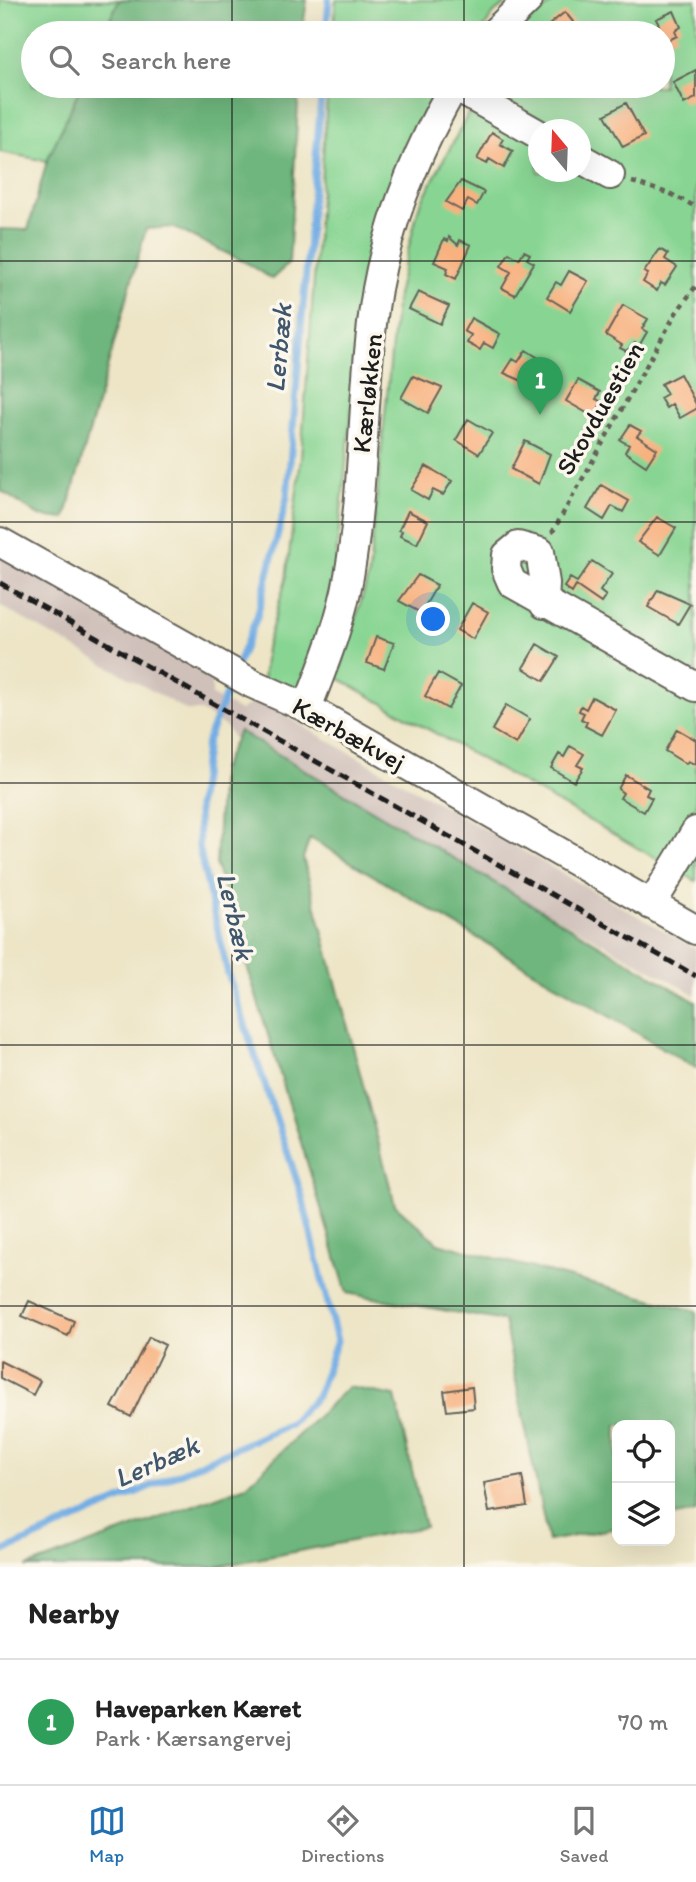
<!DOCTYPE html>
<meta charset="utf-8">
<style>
body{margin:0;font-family:Itim,sans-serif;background:#f6f6f6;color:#222}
.controls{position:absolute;right:21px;bottom:21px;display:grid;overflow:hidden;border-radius:14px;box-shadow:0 7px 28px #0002}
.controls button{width:63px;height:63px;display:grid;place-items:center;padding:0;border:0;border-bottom:2px solid #e0e0e0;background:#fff;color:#222;font:35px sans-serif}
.compass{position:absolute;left:528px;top:119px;width:63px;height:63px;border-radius:50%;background:#fff;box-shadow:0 7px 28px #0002;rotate:341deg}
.you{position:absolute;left:434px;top:620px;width:24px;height:24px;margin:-18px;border:5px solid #fff;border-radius:50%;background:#1a73e8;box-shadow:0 0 0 10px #1a73e833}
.badge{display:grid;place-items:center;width:46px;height:46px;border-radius:50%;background:#1f6fb2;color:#fff;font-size:23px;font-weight:700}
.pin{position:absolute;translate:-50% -58px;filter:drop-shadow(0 2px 4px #0008)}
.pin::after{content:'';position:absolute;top:37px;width:24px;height:21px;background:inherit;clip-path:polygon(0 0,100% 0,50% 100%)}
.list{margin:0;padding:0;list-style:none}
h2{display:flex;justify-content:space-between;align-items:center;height:91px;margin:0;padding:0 28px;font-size:30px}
h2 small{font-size:23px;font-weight:400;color:#767676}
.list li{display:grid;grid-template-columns:46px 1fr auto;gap:21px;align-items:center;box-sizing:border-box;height:126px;padding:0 28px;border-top:2px solid #e0e0e0}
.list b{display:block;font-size:26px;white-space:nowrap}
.list p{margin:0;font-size:23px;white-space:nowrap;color:#767676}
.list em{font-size:23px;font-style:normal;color:#767676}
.icon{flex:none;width:38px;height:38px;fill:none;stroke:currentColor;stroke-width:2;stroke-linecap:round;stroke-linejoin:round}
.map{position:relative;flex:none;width:696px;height:1567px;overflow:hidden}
.search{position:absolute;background:#fff;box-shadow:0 7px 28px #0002;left:21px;right:21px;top:21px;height:77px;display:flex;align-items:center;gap:18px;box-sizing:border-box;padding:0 24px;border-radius:38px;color:#767676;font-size:26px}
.sheet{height:217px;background:#fff}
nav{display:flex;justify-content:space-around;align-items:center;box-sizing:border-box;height:98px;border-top:2px solid #e0e0e0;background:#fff;font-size:19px;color:#767676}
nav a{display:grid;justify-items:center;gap:4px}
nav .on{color:#1f6fb2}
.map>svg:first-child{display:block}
</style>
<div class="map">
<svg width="696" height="1567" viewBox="0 0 696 1567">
<rect width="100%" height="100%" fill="#fbf7ec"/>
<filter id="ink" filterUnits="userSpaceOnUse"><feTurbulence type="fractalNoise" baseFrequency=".0143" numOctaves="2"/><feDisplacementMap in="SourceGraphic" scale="14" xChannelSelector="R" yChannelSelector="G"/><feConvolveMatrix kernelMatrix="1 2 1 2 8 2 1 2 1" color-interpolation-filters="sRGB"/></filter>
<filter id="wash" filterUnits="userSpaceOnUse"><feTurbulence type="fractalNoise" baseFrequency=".00686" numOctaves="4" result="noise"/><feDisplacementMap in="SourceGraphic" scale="28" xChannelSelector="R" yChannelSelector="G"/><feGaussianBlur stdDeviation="1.57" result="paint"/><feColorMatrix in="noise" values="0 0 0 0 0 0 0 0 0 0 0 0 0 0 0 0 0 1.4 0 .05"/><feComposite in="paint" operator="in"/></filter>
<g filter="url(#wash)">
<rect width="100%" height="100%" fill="#ede5c6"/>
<path fill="#cfc0ba" d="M0,552L212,670V696L240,711L258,698L301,725L696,949V995L233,738L227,728L201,711H188L0,606Z"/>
<path fill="#88d593" stroke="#527858" stroke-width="2" fill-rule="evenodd" d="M0,0H119L104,33H33V86H81L47,161L0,152Z
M336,0H511L494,13L480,33H333Z
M556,0H696V881L338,678L369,574L397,295L419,206L483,86H663V33H514ZM538,130H580V172H538Z
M328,86H445L356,369L329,624L302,691L263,681L266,648L286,579L301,458Z"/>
<path fill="#6eb67d" stroke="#45694c" stroke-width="2" d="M119,0H307L302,33H104Z
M81,86H299L289,263L272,279L249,264L173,227L146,229L65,519L39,516L0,490V229L28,230L47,161Z
M239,731L696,1002V1068L310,838L303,858L395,1205L438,1243L696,1311V1512L670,1517V1425H617V1528L548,1541L504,1321L347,1293L216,865L221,770Z
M348,1387L395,1396L425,1527L215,1567H26L246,1486Z"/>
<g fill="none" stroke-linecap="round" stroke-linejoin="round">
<path stroke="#73ade4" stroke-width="7" d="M326,33L329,0
M236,668L257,617L287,498L322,86
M0,1553L290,1424L317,1396L337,1341L301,1193L228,974L199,848L198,806L207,741L232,679"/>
</g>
<g id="blocks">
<path fill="#f8b17f" d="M674,11L681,27L675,31L677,36L663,43V33H647L659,25L656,19Z
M565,12L582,33H558L550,24Z
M696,70V98L684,104L673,82Z
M626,103L644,136L623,147L605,115Z
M492,132L503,139L500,144L513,151L504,168L489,159L487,164L477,159Z
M461,181L484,192L477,205L468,200L462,211L446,202Z
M449,237L458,245L460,240L471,245L456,279L446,274L448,268L434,262L444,239L448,241Z
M660,249L668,254L665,259L677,267L665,285L661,283L657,291L643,282L648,274L644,272Z
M524,251L530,254L527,259L534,263L515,295L502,288L511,272L501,266L509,253L519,259Z
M569,271L588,281L570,311L547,297L556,282L561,285Z
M418,292L449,306L440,324L409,309Z
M623,305L648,319L642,329L647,332L639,346L635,343L626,351L620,348L622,345L606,335Z
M471,318L500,334L493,348L484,343L480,350L467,343L471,335L464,331Z
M526,350L545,362L527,383L504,373L513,359L518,362Z
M680,374L696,404V409L680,418L672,404L666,408L660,398L667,394L661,384Z
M413,376L442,388L428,413L401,398Z
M578,380L600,392L596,399L602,402L594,417L566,401Z
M468,419L492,433L479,454L456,440Z
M630,425L641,431L637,436L657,449L646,466L625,452L629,445L620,440Z
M525,441L550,454L539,484L511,469Z
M426,466L452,481L443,495L433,490L428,500L411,490Z
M601,485L629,501L623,512L612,506L604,520L587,509Z
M408,511L428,521L417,544L400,536L402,531L399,530Z
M657,517L676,528L660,555L638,542Z
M592,561L612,574L600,591L606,596L601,603L576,586L572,593L564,587L570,578L577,582Z
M418,575L437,585L421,613L399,601Z
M658,590L690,604L678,624L648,607Z
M472,603L488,612L473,639L457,630Z
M376,637L394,643L384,669L367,663Z
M537,644L559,657L544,681L523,668Z
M438,673L461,686L448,709L425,696Z
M592,697L616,710L602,735L585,726L587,722L581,719L584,713L579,711L581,706L586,709Z
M506,705L530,719L516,744L492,730Z
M677,729L696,740V765L688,761L686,764L665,751Z
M570,746L584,754L577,765L583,768L574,782L551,768L559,754L564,757Z
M626,775L649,789L646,795L652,798L644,812L620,798L623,793L618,789Z
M29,1301L74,1321L68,1336L22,1316Z
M149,1337L165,1345L131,1417L112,1407Z
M0,1361L40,1381L33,1395L0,1378Z
M472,1387L474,1408L447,1411L444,1391Z
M522,1476L527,1506L489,1512L484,1483Z"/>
</g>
</g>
<g filter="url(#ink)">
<use href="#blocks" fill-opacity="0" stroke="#656258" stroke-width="2"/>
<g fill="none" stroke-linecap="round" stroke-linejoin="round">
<g stroke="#656258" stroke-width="32">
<path id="street" d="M494,33L528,0
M454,86L538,134
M580,158L610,175
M0,542L253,684L307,708L696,930
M544,604L545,583L540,552L518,546L507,555L506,569L512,583L696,687
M307,708C324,664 341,622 349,576C366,482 361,384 377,289C390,217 418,149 454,86
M651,905L696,831"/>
</g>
<path stroke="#656258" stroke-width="4.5" stroke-dasharray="5 5" stroke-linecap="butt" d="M632,182L671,194L696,207
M552,533L676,313L696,286"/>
<use href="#street" stroke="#fff" stroke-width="28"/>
<path stroke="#1c1c1c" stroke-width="5" stroke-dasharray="10 5" stroke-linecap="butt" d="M0,583L696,976"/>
</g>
</g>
<path fill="none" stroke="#1c1c1c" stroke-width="2" stroke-opacity="0.55" d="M232,0V33M464,0V33M232,86V1567M464,86V1567M0,261H696M0,522H696M0,783H696M0,1045H696M0,1306H696"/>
<g text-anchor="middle" stroke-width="7" stroke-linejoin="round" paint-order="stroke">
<g font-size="26" fill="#1c1c1c" stroke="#fbf7ec">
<text transform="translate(367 393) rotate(-84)" y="9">Kærløkken</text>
<text transform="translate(600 408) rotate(-60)" y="9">Skovduestien</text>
<text transform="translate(349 734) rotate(29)" y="9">Kærbækvej</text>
</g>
<g font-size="28" font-style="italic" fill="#3f566c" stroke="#fbf7ec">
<text transform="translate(278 348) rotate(-85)" y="10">Lerbæk</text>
<text transform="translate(236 916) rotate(77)" y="10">Lerbæk</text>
<text transform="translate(156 1461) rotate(-24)" y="10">Lerbæk</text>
</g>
</g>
</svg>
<div class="controls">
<button><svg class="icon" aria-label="locate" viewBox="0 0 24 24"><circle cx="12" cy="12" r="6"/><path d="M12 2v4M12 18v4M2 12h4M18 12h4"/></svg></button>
<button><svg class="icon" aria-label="layers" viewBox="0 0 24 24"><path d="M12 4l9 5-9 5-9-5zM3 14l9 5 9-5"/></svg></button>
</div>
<svg class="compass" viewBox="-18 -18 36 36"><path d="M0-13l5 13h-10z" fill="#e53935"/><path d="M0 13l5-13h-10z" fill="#767676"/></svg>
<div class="you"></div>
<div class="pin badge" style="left:540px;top:415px;background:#2e9e5b">1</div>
<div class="search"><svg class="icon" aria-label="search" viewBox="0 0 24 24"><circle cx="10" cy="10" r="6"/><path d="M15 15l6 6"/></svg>Search here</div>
</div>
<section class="sheet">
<h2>Nearby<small></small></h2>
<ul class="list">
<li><span class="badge" style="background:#2e9e5b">1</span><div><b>Haveparken Kæret</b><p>Park · Kærsangervej</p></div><em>70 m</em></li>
</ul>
</section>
<nav>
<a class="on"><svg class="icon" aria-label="map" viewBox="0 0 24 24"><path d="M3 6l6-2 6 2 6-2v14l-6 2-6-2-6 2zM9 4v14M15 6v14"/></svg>Map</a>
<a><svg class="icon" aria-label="directions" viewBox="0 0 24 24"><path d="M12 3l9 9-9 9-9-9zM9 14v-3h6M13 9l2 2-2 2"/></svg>Directions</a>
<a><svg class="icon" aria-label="saved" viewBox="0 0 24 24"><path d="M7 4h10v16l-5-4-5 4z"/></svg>Saved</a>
</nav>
